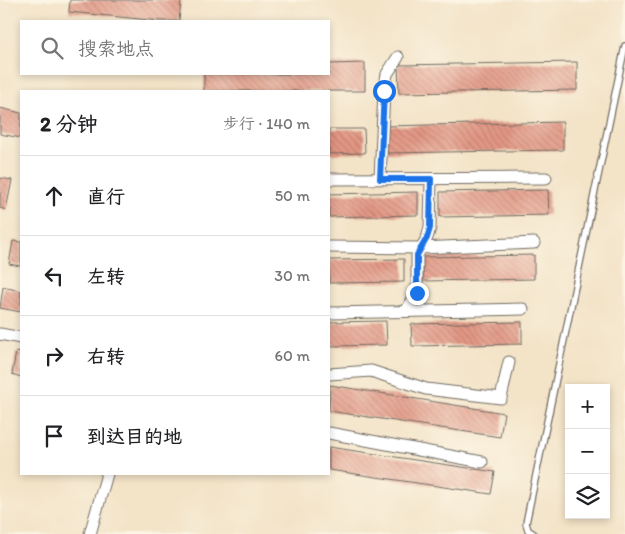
<!DOCTYPE html>
<html lang="zh">
<meta charset="utf-8">
<style>
body{margin:0;font-family:Itim,"LXGW WenKai TC",sans-serif;background:#f6f6f6;color:#202124}
.controls{position:absolute;right:15px;bottom:15px;display:grid;overflow:hidden;border-radius:0px;box-shadow:0 2px 8px #0003}
.controls button{width:45px;height:45px;display:grid;place-items:center;padding:0;border:0;border-bottom:1px solid #e0e0e0;background:#fff;color:#202124;font:25px sans-serif}
.stop{position:absolute;width:15px;height:15px;margin:-11px;border:4px solid #1a73e8;border-radius:50%;background:#fff}
.stop.end{background:#1a73e8;border-color:#fff;box-shadow:0 1px 5px #0008}
.list{margin:0;padding:0;list-style:none}
h2{display:flex;justify-content:space-between;align-items:center;height:65px;margin:0;padding:0 20px;font-size:21px}
h2 small{font-size:16px;font-weight:400;color:#757577}
.list li{display:grid;grid-template-columns:32px 1fr auto;gap:15px;align-items:center;box-sizing:border-box;height:80px;padding:0 20px;border-top:1px solid #e0e0e0}
.list b{display:block;font-size:19px;white-space:nowrap}
.list em{font-size:16px;font-style:normal;color:#757577}
.icon{flex:none;width:28px;height:28px;fill:none;stroke:currentColor;stroke-width:2;stroke-linecap:round;stroke-linejoin:round}
.map{position:relative;flex:none;width:625px;height:534px;overflow:hidden}
.search{position:absolute;background:#fff;box-shadow:0 2px 8px #0003;left:20px;top:20px;width:310px;height:55px;display:flex;align-items:center;gap:12px;box-sizing:border-box;padding:0 18px;border-radius:0px;color:#757577;font-size:19px}
.panel{position:absolute;background:#fff;box-shadow:0 2px 8px #0003;left:20px;top:90px;width:310px;height:385px;border-radius:0px}
.map>svg:first-child{display:block}
</style>
<div class="map">
<svg width="625" height="534" viewBox="0 0 625 534">
<defs>
<pattern id="building-back-hatch" width="6" height="6" patternUnits="userSpaceOnUse" patternTransform="scale(1.25)"><rect width="6" height="6" fill="#e49885"/><path d="M-1 5l2 2M0 0l6 6M5-1l2 2" fill="none" stroke="#b97c6d"/></pattern>
</defs>
<rect width="100%" height="100%" fill="#fcf5e5"/>
<filter id="ink" filterUnits="userSpaceOnUse"><feTurbulence type="fractalNoise" baseFrequency=".02" numOctaves="2"/><feDisplacementMap in="SourceGraphic" scale="10" xChannelSelector="R" yChannelSelector="G"/><feConvolveMatrix kernelMatrix="1 2 1 2 8 2 1 2 1" color-interpolation-filters="sRGB"/></filter>
<filter id="wash" filterUnits="userSpaceOnUse"><feTurbulence type="fractalNoise" baseFrequency=".0096" numOctaves="4" result="noise"/><feDisplacementMap in="SourceGraphic" scale="20" xChannelSelector="R" yChannelSelector="G"/><feGaussianBlur stdDeviation="1.12" result="paint"/><feColorMatrix in="noise" values="0 0 0 0 0 0 0 0 0 0 0 0 0 0 0 0 0 1.4 0 .05"/><feComposite in="paint" operator="in"/></filter>
<g filter="url(#wash)">
<rect width="100%" height="100%" fill="#f3e3c7"/>
<g id="blocks">
<path fill="url(#building-back-hatch)" d="M70,0H181L179,21H160L69,12Z
M577,62V90L399,93L398,65Z
M365,63V91H204V74H329V64Z
M0,108L21,113V138L0,134Z
M563,122V150L386,153L385,126Z
M329,129H364L365,153L329,154Z
M0,178L12,180L6,210L0,208Z
M548,190L549,215L440,217V192Z
M418,192V215L329,217V194Z
M13,241L21,242V266L9,264Z
M534,255V279L423,281V257Z
M404,259V282L329,283V260Z
M3,287L21,291V312L0,308Z
M386,321L387,345L329,346V322Z
M522,322V344L412,346L411,324Z
M16,352L21,353V377L12,374Z
M330,385L504,413L500,437L329,411Z
M329,447L495,472L491,494L329,470Z"/>
</g>
</g>
<g filter="url(#ink)">
<use href="#blocks" fill-opacity="0" stroke="#716b62" stroke-width="1"/>
<g fill="none" stroke-linecap="round" stroke-linejoin="round">
<g stroke="#716b62" stroke-width="8">
<path id="lane" d="M534,534L528,530L526,523L625,46"/>
</g>
<g stroke="#716b62" stroke-width="13">
<path id="street" d="M329,179L546,178
M380,179L384,91L387,74L398,57
M329,247L421,248L534,243
M406,311L417,293V255L427,238L430,228L431,179
M329,313L523,309
M0,334L21,338
M329,374L371,371L426,389L501,398L509,362
M329,433L482,462
M90,534L107,474"/>
</g>
<use href="#lane" stroke="#fff" stroke-width="5.5"/>
<use href="#street" stroke="#fff" stroke-width="11"/>
</g>
</g>
<g fill="none" stroke-linecap="round" stroke-linejoin="round" filter="url(#ink)">
<path stroke="#1a73e8" stroke-width="6" d="M384,91L380,179H431L430,228L427,238L417,255V293"/>
</g>
</svg>
<div class="controls">
<button>+</button>
<button>−</button>
<button><svg class="icon" aria-label="layers" viewBox="0 0 24 24"><path d="M12 4l9 5-9 5-9-5zM3 14l9 5 9-5"/></svg></button>
</div>
<div class="stop" style="left:384px;top:91px"></div>
<div class="stop end" style="left:417px;top:293px"></div>
<div class="search"><svg class="icon" aria-label="search" viewBox="0 0 24 24"><circle cx="10" cy="10" r="6"/><path d="M15 15l6 6"/></svg>搜索地点</div>
<section class="panel">
<h2>2 分钟<small>步行 · 140 m</small></h2>
<ul class="list">
<li><svg class="icon" aria-label="ahead" viewBox="0 0 24 24"><path d="M12 20V5M6 11l6-6 6 6"/></svg><div><b>直行</b></div><em>50 m</em></li>
<li><svg class="icon" aria-label="left" viewBox="0 0 24 24"><path d="M17 20v-9H6M10 6l-5 5 5 5"/></svg><div><b>左转</b></div><em>30 m</em></li>
<li><svg class="icon" aria-label="right" viewBox="0 0 24 24"><path d="M7 20v-9h11M14 6l5 5-5 5"/></svg><div><b>右转</b></div><em>60 m</em></li>
<li><svg class="icon" aria-label="arrive" viewBox="0 0 24 24"><path d="M6 21V4h12l-3 4 3 4H6"/></svg><div><b>到达目的地</b></div></li>
</ul>
</section>
</div>
